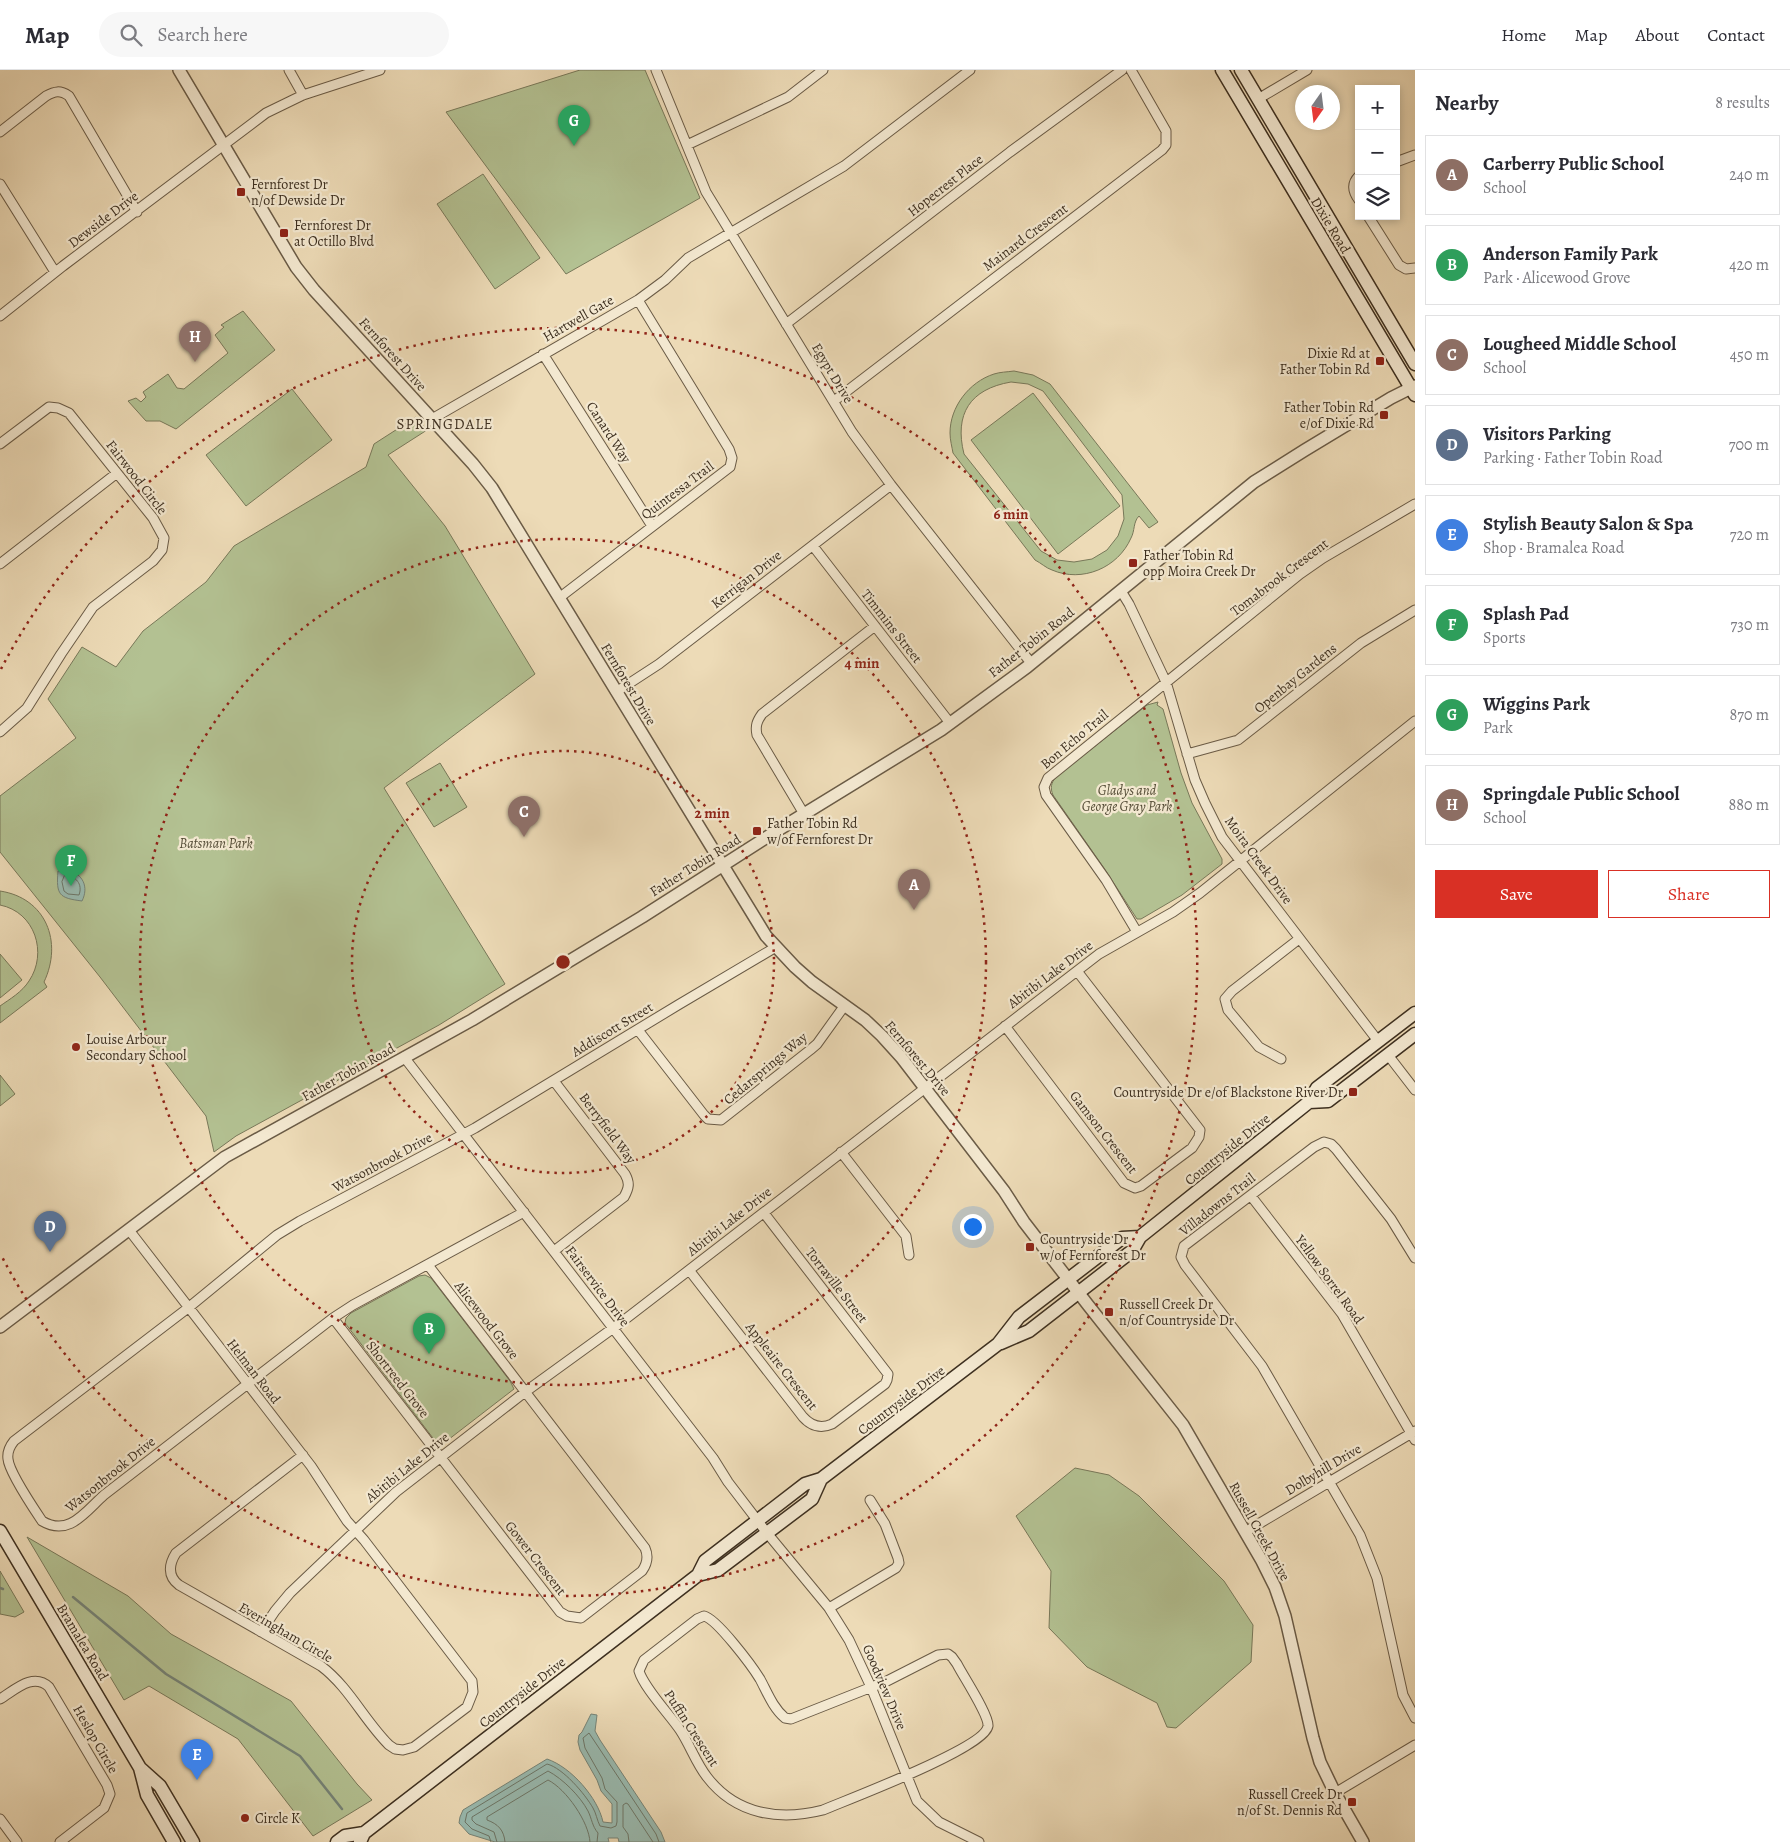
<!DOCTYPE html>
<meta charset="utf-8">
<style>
body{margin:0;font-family:Alegreya,serif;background:#f7f7f7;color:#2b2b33}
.controls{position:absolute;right:15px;top:15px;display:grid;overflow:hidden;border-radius:0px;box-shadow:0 2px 8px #0003}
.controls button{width:45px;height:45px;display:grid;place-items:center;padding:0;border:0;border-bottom:1px solid #e1e1e2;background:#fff;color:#2b2b33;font:25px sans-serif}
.compass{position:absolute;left:1295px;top:15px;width:45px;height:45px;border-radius:50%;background:#fff;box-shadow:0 2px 8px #0003;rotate:194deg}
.you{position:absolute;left:972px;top:1156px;width:18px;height:18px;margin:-12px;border:4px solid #fff;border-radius:50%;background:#1a73e8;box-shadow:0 0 0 8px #1a73e833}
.badge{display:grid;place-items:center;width:32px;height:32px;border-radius:50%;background:#d93025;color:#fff;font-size:16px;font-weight:700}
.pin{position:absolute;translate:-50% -41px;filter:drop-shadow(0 1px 2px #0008)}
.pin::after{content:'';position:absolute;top:26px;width:18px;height:15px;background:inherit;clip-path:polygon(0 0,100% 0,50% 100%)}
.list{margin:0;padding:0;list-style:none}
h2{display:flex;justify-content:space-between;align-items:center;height:65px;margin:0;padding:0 20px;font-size:21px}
h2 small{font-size:16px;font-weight:400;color:#7c7c81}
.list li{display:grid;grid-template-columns:32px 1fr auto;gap:15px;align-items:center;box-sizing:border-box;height:80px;margin:0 10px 10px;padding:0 10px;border:1px solid #e1e1e2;border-radius:0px}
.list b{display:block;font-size:19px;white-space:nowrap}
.list p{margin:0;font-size:16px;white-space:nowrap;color:#7c7c81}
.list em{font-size:16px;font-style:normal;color:#7c7c81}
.actions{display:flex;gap:10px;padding:15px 20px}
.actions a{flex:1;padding:11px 0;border:1px solid #d93025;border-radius:0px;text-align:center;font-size:18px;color:#d93025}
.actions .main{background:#d93025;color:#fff}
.icon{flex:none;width:28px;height:28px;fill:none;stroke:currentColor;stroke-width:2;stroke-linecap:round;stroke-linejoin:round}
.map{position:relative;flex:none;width:1415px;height:1772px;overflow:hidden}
header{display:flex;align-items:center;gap:30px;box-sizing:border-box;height:70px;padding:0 25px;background:#fff;border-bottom:1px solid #e1e1e2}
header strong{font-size:24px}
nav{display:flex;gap:28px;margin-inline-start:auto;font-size:18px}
.search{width:350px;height:45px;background:#f7f7f7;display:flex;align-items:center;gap:12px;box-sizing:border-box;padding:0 18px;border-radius:28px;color:#7c7c81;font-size:19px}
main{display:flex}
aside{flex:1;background:#fff}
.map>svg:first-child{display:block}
</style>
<header>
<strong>Map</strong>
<div class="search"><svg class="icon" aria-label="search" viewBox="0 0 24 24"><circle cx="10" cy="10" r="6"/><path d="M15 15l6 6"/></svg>Search here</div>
<nav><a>Home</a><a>Map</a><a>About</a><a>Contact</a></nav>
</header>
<main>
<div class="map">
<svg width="1415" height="1772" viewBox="0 0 1415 1772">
<rect width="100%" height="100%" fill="#eddbb7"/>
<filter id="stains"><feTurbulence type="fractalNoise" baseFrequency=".004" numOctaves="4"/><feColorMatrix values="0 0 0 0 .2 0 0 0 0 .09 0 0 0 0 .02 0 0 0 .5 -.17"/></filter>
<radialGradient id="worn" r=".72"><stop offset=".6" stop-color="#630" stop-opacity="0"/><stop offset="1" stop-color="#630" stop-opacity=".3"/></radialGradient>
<path fill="#b3c192" stroke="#787859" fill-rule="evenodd" d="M580,0H645L700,128L566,204L446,42Z
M483,104L540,188L495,219L437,134Z
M243,241L275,280L176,359L160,351H146L128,331L136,328L141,332L146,327L143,322L168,304L177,318L184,319L228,283L215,265L224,257L221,255Z
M1014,301L1033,305L1050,314L1158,452L1149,458L1139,446C1133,452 1135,461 1131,468C1118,498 1082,513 1052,500C1046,498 1041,493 1035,490L953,383C952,377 950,370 950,363C950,337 969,312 994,304C1000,302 1007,302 1014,301ZM1011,312L1028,314L1043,321L1122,425L1124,449L1118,466L1107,480L1092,489L1074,492L1057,490L1041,481L964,384C954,344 970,319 1011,312Z
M292,319L332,370L246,436L206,385Z
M1033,323L1120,436L1058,484L971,370Z
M416,347L427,360L388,385L445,456L535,604L384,718L505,914L439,955L236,1066L214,1082L206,1046L100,907L0,782V726L76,668L48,629L82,577L116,597L143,561L206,512L234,476L366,397L374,374Z
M1158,632L1157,635L1163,639L1181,703L1192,733L1222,789V794L1182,825L1141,849H1137L1104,798L1053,725C1050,718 1051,713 1056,707L1147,635Z
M440,693L467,737L434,757L406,713Z
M0,821C46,828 63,872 44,912L47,917L0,953V936C10,929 22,922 29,911C48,883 35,842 0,835Z
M0,884L22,910L0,928Z
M0,1005L15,1024L0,1036Z
M425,1205L431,1208L510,1311L514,1319L444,1373L436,1372L345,1253L346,1248L351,1243L419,1206Z
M1075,1398L1109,1405L1139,1426L1224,1511L1253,1555L1251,1592L1176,1658L1167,1657L1157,1633L1087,1597L1049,1558L1051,1501L1016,1446Z
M27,1467L128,1526L171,1564L291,1631L357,1714L372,1730L313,1766L238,1669L149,1616L124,1630Z
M0,1501L24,1542L15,1547L0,1544Z"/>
<path fill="#99bbb1" stroke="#758377" d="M68,800C83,804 89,817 82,831C59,828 56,825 58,801Z
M591,1644L597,1645L595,1661L600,1670L661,1762L665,1772H619L618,1768H608L609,1772H495L469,1764L459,1753L460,1747L463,1740L547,1689C571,1697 598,1728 603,1752L612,1753V1734L601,1721L597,1710L580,1680L578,1672L579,1665L582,1662Z"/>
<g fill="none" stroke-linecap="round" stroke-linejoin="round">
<path stroke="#6c7668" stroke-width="1" d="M65,805C76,806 83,814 79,825L68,824L64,821L62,812Z
M491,1772L489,1766L472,1759L465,1752L467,1743L547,1694C563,1698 585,1724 593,1738C596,1743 597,1750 600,1756L611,1758L616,1756L617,1752V1732L605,1719L602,1708L585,1678L583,1668L589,1663L656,1764L659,1772
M497,1772L494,1762L476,1754L472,1750V1747L548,1701C563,1709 580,1726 588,1741C592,1749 592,1756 598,1763L597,1772
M505,1772C504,1760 498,1754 487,1750V1747L548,1710C566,1719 589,1752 590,1772
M629,1772L628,1764L623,1757V1735L626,1733L628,1734L653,1772"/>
<path stroke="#758377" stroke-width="2.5" d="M0,1518L3,1519
M73,1527L166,1604L300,1686L342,1739"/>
<g stroke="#6a5b46" stroke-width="11">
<path id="minor" d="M289,0L303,25
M656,0L706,122L852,362L891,415L1031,593
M1258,29L1307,0
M0,62L46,26C55,21 60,20 69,26L137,142
M687,75L788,27L823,0
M1396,92L1415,85
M1359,106C1351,114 1353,122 1359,130
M0,114L55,202
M1368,146L1399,195L1406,199L1415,198
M0,246L63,196L266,43L303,25L380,0
M786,254L1010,82L1122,0
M543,284L652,456
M834,331L1162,80L1166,75V61L1131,0
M432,349L638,230L665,210L688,188L844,96L970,0
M0,374L49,337L58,338L69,343L153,448L164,468L162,480L153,491L93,537L61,584L27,638L0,662
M813,476L950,653
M0,494L117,403
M1121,521L1129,534L1166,612L1195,710L1205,733L1222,767L1378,971
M559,528L730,397L732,388L729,379L638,230
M616,622L659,594L891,415
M1187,684L1238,670L1361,573L1415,540
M804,744L757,665C755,656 757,651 762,644L875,556
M1137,862L1106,810L1046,725L1044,717L1048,708L1300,504L1323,488L1415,434
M1005,956L1124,1113L1135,1118L1141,1116L1192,1078L1199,1067L1200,1060L1077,901
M638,960L704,1045L708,1049L721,1050L810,980L817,974L845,935
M1388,985L1415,1020
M404,987L713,1388L728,1412L767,1463L829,1538L849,1570L871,1617L917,1731L939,1752L979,1772
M1281,989L1259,977L1228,940L1225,929L1232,921L1299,869
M554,1011L625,1104C630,1113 629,1118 624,1127L554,1181
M841,1082L906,1166L909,1185
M1251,1126L1342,1244L1415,1370
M524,1142L353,1235L333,1248L104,1425C85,1442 69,1467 42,1451C34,1439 9,1402 8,1389C7,1382 10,1376 14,1371L188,1238L277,1165L300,1151L475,1058L678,935L776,877
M129,1160L311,1396L347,1451L364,1470L472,1611L473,1622L467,1637L414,1677L403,1680L395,1679L389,1675C364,1650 349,1617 321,1596L179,1515C167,1506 169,1494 176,1483L303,1385
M1415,1188L1391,1149L1336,1079L1331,1074L1324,1072L1314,1077L1184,1176L1181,1187L1185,1195L1262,1296L1360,1465L1377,1508L1403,1625L1415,1648
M689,1200L803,1347C811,1356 821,1359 832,1354L885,1314L887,1310L888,1304L764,1143
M333,1248L560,1542L567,1546L581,1548L642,1501C647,1494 649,1487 645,1478L428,1195
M1245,1462L1415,1361
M829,1538L896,1498L899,1493L898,1488L885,1454L870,1430
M704,1546C717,1549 752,1596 760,1609C767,1622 773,1638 785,1648L791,1649L887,1611L938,1585L948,1584L952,1587L957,1594C963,1606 989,1645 988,1656C985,1678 849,1729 823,1740C780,1751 736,1745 707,1707C696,1693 690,1675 680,1660C670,1645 644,1618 639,1601L644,1590L697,1549Z
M261,1562L275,1541L290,1523L396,1422L525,1322L623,1251L1099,884L1173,842L1200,823L1415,651
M0,1629C15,1620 33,1602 49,1617L107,1715L110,1724L104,1738L60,1772
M1335,1723L1415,1675
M0,1749L17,1772"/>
</g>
<g stroke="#6a5b46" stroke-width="14">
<path id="tertiary" d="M179,0L296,197L314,220L473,394L492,418L766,866L795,897L812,912L865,950L882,966L901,987L1004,1121L1024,1152L1088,1235L1183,1355L1262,1491L1275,1517L1285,1546L1313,1668L1320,1692L1335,1723L1363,1772
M0,1257L225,1087L472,950L642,847L778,760L941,660L1027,597L1254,412L1305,380L1391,328L1415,316"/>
</g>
<g stroke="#3e3020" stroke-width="15">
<path id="secondary" d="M1222,0L1415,325
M1241,0L1415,294
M1309,1032L1328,1031L1415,964
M1001,1273L1029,1261L1132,1181L1140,1167L1309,1032L1317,1018L1415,943
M0,1461L140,1698L147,1725L174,1772
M698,1505L705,1491L805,1414L821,1409L998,1274L1019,1247L1122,1168L1140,1167
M140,1698L160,1716L193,1772
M337,1772L345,1766L364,1763
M360,1772L364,1763L698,1505L718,1500L812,1429L821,1409"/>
</g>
<use href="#minor" stroke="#f3e8d0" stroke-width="9"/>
<use href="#tertiary" stroke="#f3e8d0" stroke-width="11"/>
<use href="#secondary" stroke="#f3e8d0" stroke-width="12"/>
</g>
<g fill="none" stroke="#8f2418" stroke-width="2.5" stroke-dasharray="2.5 5">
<circle cx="563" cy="892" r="211"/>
<circle cx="563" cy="892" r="423"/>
<path d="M1 599A634 634 0 1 1 1 1185"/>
</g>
<g fill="#8f2418" stroke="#f3e8d0" stroke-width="2">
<rect x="236" y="117" width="10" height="10" rx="2.5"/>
<rect x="279" y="158" width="10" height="10" rx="2.5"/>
<rect x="1375" y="286" width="10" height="10" rx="2.5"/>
<rect x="1379" y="340" width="10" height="10" rx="2.5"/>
<rect x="1128" y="488" width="10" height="10" rx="2.5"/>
<rect x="752" y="756" width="10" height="10" rx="2.5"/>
<circle cx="76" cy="977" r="5"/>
<rect x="1348" y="1017" width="10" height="10" rx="2.5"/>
<rect x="1025" y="1172" width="10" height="10" rx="2.5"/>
<rect x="1104" y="1237" width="10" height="10" rx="2.5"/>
<rect x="1347" y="1727" width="10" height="10" rx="2.5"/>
<circle cx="245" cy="1748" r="5"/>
</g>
<g text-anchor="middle" stroke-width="4.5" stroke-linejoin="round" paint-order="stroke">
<g font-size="14" fill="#3e3020" stroke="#f3e8d0" text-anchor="start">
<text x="251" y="119">Fernforest Dr<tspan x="251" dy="16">n/of Dewside Dr</tspan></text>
<text x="294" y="160">Fernforest Dr<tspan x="294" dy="16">at Octillo Blvd</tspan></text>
<text x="1370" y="288" text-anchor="end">Dixie Rd at<tspan x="1370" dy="16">Father Tobin Rd</tspan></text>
<text x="1374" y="342" text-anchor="end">Father Tobin Rd<tspan x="1374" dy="16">e/of Dixie Rd</tspan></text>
<text x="1143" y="490">Father Tobin Rd<tspan x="1143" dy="16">opp Moira Creek Dr</tspan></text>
<text x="767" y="758">Father Tobin Rd<tspan x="767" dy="16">w/of Fernforest Dr</tspan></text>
<text x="86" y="974">Louise Arbour<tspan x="86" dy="16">Secondary School</tspan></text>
<text x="1343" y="1027" text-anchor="end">Countryside Dr e/of Blackstone River Dr</text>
<text x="1040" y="1174">Countryside Dr<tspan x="1040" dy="16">w/of Fernforest Dr</tspan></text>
<text x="1119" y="1239">Russell Creek Dr<tspan x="1119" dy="16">n/of Countryside Dr</tspan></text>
<text x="1342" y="1729" text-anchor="end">Russell Creek Dr<tspan x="1342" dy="16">n/of St. Dennis Rd</tspan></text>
<text x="255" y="1753">Circle K</text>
</g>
<g font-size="14" fill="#3e3020" stroke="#f3e8d0">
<text transform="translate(945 115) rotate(-38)" y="5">Hopecrest Place</text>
<text transform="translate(103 149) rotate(-37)" y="5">Dewside Drive</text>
<text transform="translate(1331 155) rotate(59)" y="5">Dixie Road</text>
<text transform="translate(1025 167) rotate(-37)" y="5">Mainard Crescent</text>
<text transform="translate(578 248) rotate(-30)" y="5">Hartwell Gate</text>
<text transform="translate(393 284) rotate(48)" y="5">Fernforest Drive</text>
<text transform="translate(833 303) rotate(59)" y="5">Egypt Drive</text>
<text transform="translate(609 362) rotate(57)" y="5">Canard Way</text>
<text transform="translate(137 407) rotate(52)" y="5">Fairwood Circle</text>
<text transform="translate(677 420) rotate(-37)" y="5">Quintessa Trail</text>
<text transform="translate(1279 507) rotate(-37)" y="5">Tomabrook Crescent</text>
<text transform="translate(746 509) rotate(-38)" y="5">Kerrigan Drive</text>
<text transform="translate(892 556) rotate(52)" y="5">Timmins Street</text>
<text transform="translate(1031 572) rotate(-38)" y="5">Father Tobin Road</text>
<text transform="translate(1295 608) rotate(-39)" y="5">Openbay Gardens</text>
<text transform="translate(629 614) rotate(59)" y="5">Fernforest Drive</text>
<text transform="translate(1074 669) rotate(-40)" y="5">Bon Echo Trail</text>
<text transform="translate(1259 790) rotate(54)" y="5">Moira Creek Drive</text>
<text transform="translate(695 795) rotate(-32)" y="5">Father Tobin Road</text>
<text transform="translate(1050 904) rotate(-37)" y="5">Abitibi Lake Drive</text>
<text transform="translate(612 959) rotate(-31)" y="5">Addiscott Street</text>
<text transform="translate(918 988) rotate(50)" y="5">Fernforest Drive</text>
<text transform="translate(765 998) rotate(-40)" y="5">Cedarsprings Way</text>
<text transform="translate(348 1002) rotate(-29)" y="5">Father Tobin Road</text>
<text transform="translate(608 1058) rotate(53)" y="5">Berryfield Way</text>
<text transform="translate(1104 1062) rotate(52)" y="5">Gamson Crescent</text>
<text transform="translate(1227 1079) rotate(-39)" y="5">Countryside Drive</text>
<text transform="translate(382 1092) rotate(-28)" y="5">Watsonbrook Drive</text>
<text transform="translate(1217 1134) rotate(-38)" y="5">Villadowns Trail</text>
<text transform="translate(729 1151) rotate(-38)" y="5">Abitibi Lake Drive</text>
<text transform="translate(1330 1209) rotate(54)" y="5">Yellow Sorrel Road</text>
<text transform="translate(837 1215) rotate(52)" y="5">Torraville Street</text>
<text transform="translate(598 1216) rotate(53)" y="5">Fairservice Drive</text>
<text transform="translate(487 1250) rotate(52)" y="5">Alicewood Grove</text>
<text transform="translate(782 1296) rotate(52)" y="5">Appleaire Crescent</text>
<text transform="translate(254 1301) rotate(52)" y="5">Helman Road</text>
<text transform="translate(398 1309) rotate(52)" y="5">Shortreed Grove</text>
<text transform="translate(901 1330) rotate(-37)" y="5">Countryside Drive</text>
<text transform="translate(407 1397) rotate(-39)" y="5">Abitibi Lake Drive</text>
<text transform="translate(1323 1399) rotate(-31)" y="5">Dolbyhill Drive</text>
<text transform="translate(110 1404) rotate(-39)" y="5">Watsonbrook Drive</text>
<text transform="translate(1260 1461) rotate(61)" y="5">Russell Creek Drive</text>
<text transform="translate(536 1488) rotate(52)" y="5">Gower Crescent</text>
<text transform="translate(286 1562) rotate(30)" y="5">Everingham Circle</text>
<text transform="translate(83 1572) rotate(59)" y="5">Bramalea Road</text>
<text transform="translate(885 1617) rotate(67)" y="5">Goodview Drive</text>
<text transform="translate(522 1622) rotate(-38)" y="5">Countryside Drive</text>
<text transform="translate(692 1658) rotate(57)" y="5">Puffin Crescent</text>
<text transform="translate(96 1669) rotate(60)" y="5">Heslop Circle</text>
</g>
<g font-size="14" font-style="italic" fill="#554d37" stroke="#f3e8d0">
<text x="1127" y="725">Gladys and<tspan x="1127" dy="16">George Gray Park</tspan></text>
<text x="216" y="778">Batsman Park</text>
</g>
<g font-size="15" letter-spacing="1" fill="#3e3020" stroke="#f3e8d0">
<text x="445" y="359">SPRINGDALE</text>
</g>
</g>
<circle cx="563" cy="892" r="8" fill="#8f2418" stroke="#f3e8d0" stroke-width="2.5"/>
<g font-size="15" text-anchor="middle" font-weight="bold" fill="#8f2418" stroke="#f3e8d0" stroke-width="4.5" stroke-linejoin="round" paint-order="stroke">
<text x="1011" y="449">6 min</text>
<text x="862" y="598">4 min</text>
<text x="712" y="748">2 min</text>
</g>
<rect width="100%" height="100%" filter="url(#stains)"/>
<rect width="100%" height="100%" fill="url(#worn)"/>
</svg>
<div class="controls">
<button>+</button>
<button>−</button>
<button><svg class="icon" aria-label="layers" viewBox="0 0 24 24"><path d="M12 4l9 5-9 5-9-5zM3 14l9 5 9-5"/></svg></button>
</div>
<svg class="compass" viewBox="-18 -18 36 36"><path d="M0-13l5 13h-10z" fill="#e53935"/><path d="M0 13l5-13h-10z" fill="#7c7c81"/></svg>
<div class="you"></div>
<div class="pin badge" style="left:914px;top:840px;background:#8d6e63">A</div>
<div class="pin badge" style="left:429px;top:1284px;background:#2e9e5b">B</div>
<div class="pin badge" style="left:524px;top:767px;background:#8d6e63">C</div>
<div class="pin badge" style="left:50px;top:1182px;background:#5c6f8a">D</div>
<div class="pin badge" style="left:197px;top:1710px;background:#3f7fe0">E</div>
<div class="pin badge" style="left:71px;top:816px;background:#2e9e5b">F</div>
<div class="pin badge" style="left:574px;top:76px;background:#2e9e5b">G</div>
<div class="pin badge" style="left:195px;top:292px;background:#8d6e63">H</div>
</div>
<aside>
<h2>Nearby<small>8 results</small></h2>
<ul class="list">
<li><span class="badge" style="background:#8d6e63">A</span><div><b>Carberry Public School</b><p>School</p></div><em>240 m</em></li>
<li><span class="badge" style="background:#2e9e5b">B</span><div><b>Anderson Family Park</b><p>Park · Alicewood Grove</p></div><em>420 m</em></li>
<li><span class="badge" style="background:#8d6e63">C</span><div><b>Lougheed Middle School</b><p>School</p></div><em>450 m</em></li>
<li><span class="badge" style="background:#5c6f8a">D</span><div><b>Visitors Parking</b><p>Parking · Father Tobin Road</p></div><em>700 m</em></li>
<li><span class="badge" style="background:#3f7fe0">E</span><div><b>Stylish Beauty Salon &amp; Spa</b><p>Shop · Bramalea Road</p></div><em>720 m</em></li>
<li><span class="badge" style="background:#2e9e5b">F</span><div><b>Splash Pad</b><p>Sports</p></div><em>730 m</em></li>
<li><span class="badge" style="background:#2e9e5b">G</span><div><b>Wiggins Park</b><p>Park</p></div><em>870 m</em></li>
<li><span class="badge" style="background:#8d6e63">H</span><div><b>Springdale Public School</b><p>School</p></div><em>880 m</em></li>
</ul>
<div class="actions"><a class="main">Save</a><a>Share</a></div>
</aside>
</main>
